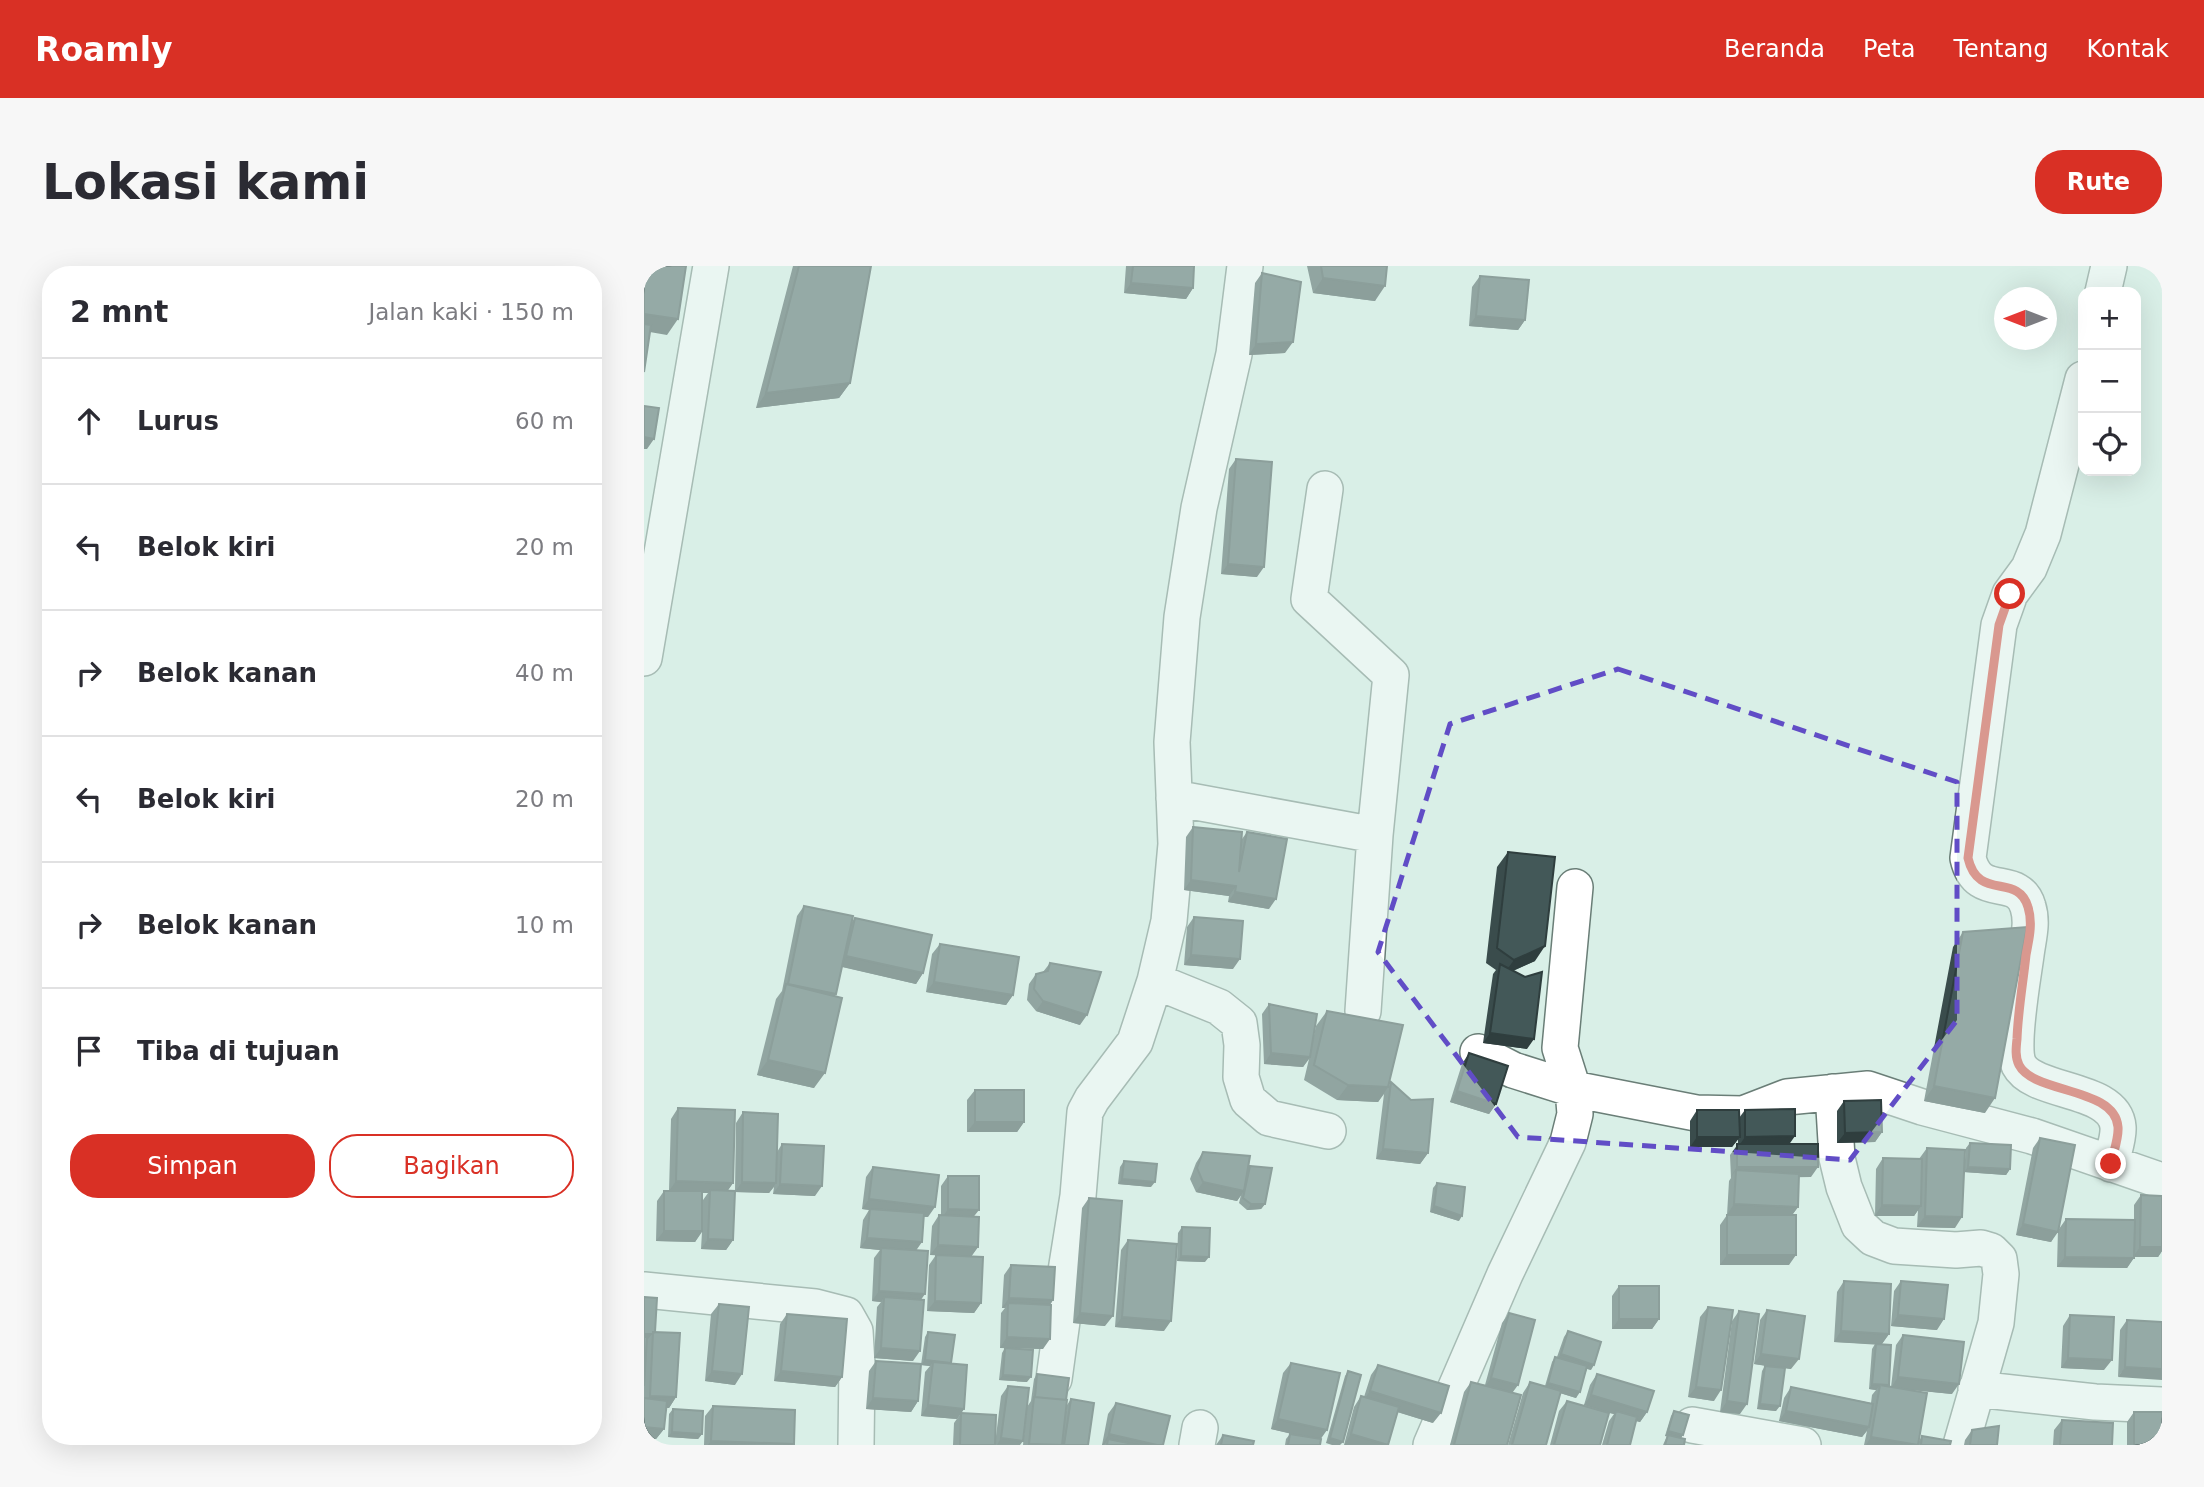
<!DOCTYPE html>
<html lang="id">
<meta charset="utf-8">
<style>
body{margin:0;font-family:"DejaVu Sans",sans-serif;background:#f7f7f7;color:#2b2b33}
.controls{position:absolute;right:21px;top:21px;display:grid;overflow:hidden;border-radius:14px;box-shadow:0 7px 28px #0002}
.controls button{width:63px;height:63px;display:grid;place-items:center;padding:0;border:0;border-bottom:2px solid #e1e1e2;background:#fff;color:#2b2b33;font:35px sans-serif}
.compass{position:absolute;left:1350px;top:21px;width:63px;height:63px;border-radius:50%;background:#fff;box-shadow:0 7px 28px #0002;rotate:270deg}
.stop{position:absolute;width:21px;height:21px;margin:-16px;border:5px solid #d93025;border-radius:50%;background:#fff}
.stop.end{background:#d93025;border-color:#fff;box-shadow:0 2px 7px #0008}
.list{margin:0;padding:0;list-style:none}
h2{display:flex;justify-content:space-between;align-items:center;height:91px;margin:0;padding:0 28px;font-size:30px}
h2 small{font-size:23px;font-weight:400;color:#7c7c81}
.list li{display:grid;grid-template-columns:46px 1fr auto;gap:21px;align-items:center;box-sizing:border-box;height:126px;padding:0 28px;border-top:2px solid #e1e1e2}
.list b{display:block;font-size:26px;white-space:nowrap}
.list em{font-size:23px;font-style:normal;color:#7c7c81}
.actions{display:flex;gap:14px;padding:21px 28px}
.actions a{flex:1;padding:16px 0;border:2px solid #d93025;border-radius:28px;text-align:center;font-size:24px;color:#d93025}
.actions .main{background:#d93025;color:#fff}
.icon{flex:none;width:38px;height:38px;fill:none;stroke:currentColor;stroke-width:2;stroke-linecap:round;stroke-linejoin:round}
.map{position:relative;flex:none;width:1518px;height:1179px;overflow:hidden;border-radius:28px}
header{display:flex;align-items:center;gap:42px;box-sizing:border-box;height:98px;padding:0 35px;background:#d93025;color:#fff}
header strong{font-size:33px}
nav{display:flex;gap:38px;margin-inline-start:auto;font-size:24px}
.intro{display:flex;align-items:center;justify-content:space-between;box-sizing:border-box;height:168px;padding:0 42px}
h1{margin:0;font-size:49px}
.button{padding:18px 32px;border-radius:28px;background:#d93025;color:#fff;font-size:24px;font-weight:700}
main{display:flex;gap:42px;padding:0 42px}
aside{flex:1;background:#fff;border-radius:28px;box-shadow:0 7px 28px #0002}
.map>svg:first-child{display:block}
</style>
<header>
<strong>Roamly</strong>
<nav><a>Beranda</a><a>Peta</a><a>Tentang</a><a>Kontak</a></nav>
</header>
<div class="intro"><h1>Lokasi kami</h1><a class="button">Rute</a></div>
<main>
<aside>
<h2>2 mnt<small>Jalan kaki · 150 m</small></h2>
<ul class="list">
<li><svg class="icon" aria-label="ahead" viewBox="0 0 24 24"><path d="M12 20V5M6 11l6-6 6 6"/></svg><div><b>Lurus</b></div><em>60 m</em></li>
<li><svg class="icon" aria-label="left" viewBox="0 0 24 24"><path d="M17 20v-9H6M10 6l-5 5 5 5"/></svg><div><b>Belok kiri</b></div><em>20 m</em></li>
<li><svg class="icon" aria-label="right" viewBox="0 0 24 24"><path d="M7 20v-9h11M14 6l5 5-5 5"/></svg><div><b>Belok kanan</b></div><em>40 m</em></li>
<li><svg class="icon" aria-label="left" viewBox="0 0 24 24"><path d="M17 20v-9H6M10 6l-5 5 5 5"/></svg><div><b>Belok kiri</b></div><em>20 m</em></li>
<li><svg class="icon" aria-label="right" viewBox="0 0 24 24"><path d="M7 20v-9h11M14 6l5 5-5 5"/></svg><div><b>Belok kanan</b></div><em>10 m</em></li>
<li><svg class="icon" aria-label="arrive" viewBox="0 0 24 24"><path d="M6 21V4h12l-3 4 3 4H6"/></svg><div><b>Tiba di tujuan</b></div></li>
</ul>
<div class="actions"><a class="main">Simpan</a><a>Bagikan</a></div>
</aside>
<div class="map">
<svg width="1518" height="1179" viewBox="0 0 1518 1179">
<rect width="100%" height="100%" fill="#d9efe7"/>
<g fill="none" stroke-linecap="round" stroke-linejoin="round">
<g stroke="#6a7e77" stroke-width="38">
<path id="minor" d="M1459,26L1465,0
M1439,113L1399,268L1385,302L1366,328L1355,359L1324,592C1334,636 1374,606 1384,641C1389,657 1384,673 1382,689C1378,717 1373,745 1372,773C1372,782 1371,791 1375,799C1390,828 1471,821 1474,861C1475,872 1469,887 1467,898
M681,223L665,333L747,409L731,569
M0,392L67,0
M530,532L731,569L719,745
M511,715L575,741L595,757L598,779L597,811L604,834L625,852L684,865
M834,786L869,804L929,823L1052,847L1099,848L1143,831L1224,823L1278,841L1388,870L1518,915
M1189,826L1193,892L1200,921L1215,959L1229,972L1250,980L1312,984L1337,982L1347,985L1355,993L1357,1008L1352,1057L1317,1179
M0,1024L171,1041L202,1049L211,1065L213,1099L212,1179
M410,1113L418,1055L422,1005L434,930L441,846L448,833L491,776L511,715L525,655L532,578L528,476L538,351L555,242L590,88L601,0
M1332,1123L1451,1136L1518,1139
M1048,1159L1159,1179
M553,1179L556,1162
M787,1179L861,1008L924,876L931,848L929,823L916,782L931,621"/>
</g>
<use href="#minor" stroke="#fff" stroke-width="35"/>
</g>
<path fill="#3a4c4c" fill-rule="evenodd" d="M149,0H227L206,117L195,132L112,142Z
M482,0H550L549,22L542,33L480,27Z
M663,0H743L731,35L669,27Z
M618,7L641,87L605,89L611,17Z
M836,10L881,54L874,64L825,60L828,21Z
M592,193L613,311L577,308L585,203Z
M549,561L598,573L603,566L625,643L584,636L585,630L540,624L542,571Z
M864,586L891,695L869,705L883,783L839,777L849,708L852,704L842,697L853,601Z
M160,640L207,657L211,652L279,707L272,718L198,701L170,822L113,809L132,733L138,725L153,650Z
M550,651L589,703L540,699L543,661Z
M1319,666L1341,847L1280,835L1309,681Z
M296,678L369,729L362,739L282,726L288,688Z
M406,697L436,759L392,745L383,734L385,718L392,708L399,706Z
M625,738L668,778L672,760L683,745L745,820L747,816L784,887L776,898L732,893L740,828L734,836L693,834L660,814L665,793L659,801L620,798L618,748Z
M825,787L852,838L845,848L806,836L818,798Z
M331,824L380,856L373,866H323V834Z
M1200,835L1238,866L1231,876L1193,877V845Z
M34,842L89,917L84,924L91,925L92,857L99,846L133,886L138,878L171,930L129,928L130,921L125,927L91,926L89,974L82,984L57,983L58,966L51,976L12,975L13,935L20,925H25L27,853ZM58,927H64L59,934Z
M1053,844L1095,852L1101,844L1146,878L1167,911H1155L1154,941L1148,949L1145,999H1076V959L1083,949H1091H1083L1085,915L1087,912L1086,889L1094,878V873L1088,881H1046V855Z
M1396,872L1415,963L1422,953L1490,954V939L1497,929L1518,930V985L1514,991H1490L1483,1002L1413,1001L1414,963L1407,976L1372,969L1389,882Z
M1326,877L1366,903L1362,909L1320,906L1322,882Z
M1283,882L1311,962L1273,961L1274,944L1270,950H1231L1232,903L1239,892L1275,893Z
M559,886L604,903L606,900L621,938L617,943L603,944L595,937L597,929L593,935L552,926L546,913L552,897Z
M480,895L507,921L474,918L476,901Z
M229,901L284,951H280L272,984L277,1033L269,1095L230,1092L233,1041L237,1036L228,1035L230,992L236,984L216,982L219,954L225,944L218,943L222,911Z
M304,910L329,951L334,981L327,990L337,1037L330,1047L283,1045L285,999L292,989H294H286L288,960L295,949H297V920Z
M793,917L815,955L786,946L789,922Z
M445,932L461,1060L429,1057L438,942Z
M538,961L561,996L533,995L534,967Z
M484,974L520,1065L471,1061L477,984Z
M367,999L409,1034L406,1039L399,1083L368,1082L383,1116L355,1114L358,1087L361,1082H356L357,1047L361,1042H358L360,1009Z
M1200,1015L1245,1068L1238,1078L1244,1120L1247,1121L1252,1079L1259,1069L1308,1128L1259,1123L1275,1175L1278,1170L1306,1179H1220L1223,1165L1218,1171L1135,1155L1140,1132L1147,1121L1227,1137L1228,1129L1232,1124L1225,1123L1228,1083L1231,1078L1190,1076L1193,1026Z
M1257,1015L1293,1064L1247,1060L1250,1025Z
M975,1020L1015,1053L1008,1063H968V1030Z
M0,1031L32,1131L25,1142H22L20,1163L12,1173L0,1172Z
M75,1038L91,1119L61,1115L67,1048Z
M1064,1041L1070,1135L1044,1131L1056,1051Z
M1123,1044L1147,1103L1141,1102L1132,1145L1113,1143L1118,1105L1121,1100L1128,1101L1110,1098L1116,1054Z
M1095,1045L1096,1148L1076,1146L1088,1055Z
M865,1047L868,1127L863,1179H806L820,1126L827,1116L841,1119L858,1057Z
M143,1048L198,1111L191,1121L130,1115L136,1058Z
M1426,1049L1460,1104L1417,1102L1419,1060Z
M1483,1054L1518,1056L1474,1111L1476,1064Z
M924,1065L947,1104L943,1103L932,1132L916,1127L902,1179H864L879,1127L886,1116L901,1120L908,1096L911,1091H913L920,1071Z
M284,1066L307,1098L320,1143L313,1153L277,1150L281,1106L286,1100L277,1099L281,1071Z
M232,1095L274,1135L267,1146L222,1143L225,1105Z
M647,1097L677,1174L676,1179H641L642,1173L646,1168L656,1170L627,1163L639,1107Z
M734,1099L789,1157L753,1146L700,1179L710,1141L717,1130L720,1131L727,1109Z
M704,1105L699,1176L682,1177L701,1110Z
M393,1108L420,1159L423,1139L427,1133L444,1179H379L383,1141L387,1135L390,1113Z
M953,1108L1003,1146L996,1156L992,1155L986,1179H958L965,1155L970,1148L965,1147L956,1179H906L915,1145L923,1135L962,1146L940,1139L946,1119Z
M364,1120L376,1179H309L310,1157L317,1147L351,1178L357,1130Z
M472,1137L519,1179H458L464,1148Z
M69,1140L150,1179H60L61,1150Z
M29,1143L58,1168L54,1173L24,1171L25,1148Z
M1030,1145L1039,1169L1037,1172L1040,1179H1019L1023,1170H1021L1027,1150Z
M1490,1146L1518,1179H1483V1156Z
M1418,1154L1468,1179H1409L1410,1164Z
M1328,1164L1353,1179H1320L1321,1174Z
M579,1169L609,1179H572Z"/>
<path fill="#2f3e3e" d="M679,12L741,20L731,35L669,27Z
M487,17L549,22L542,33L480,27Z
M0,48L34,53L23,69L0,65Z
M832,50L881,54L874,64L825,60Z
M649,76L641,87L605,89L612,78Z
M206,117L195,132L112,142L122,127Z
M0,171L10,173L3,183H0Z
M584,298L620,301L613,311L577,308Z
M547,614L592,620L585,630L540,624Z
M591,626L632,633L625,643L584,636Z
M901,680L891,695L859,709L870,694Z
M547,689L596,693L589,703L540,699Z
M202,690L279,707L272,718L195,700Z
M290,716L369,729L362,739L282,726Z
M399,735L443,749L436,759L392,745Z
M846,767L890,773L883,783L839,777Z
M627,787L666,791L659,801L620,798Z
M124,794L181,807L170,822L113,809Z
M704,819L744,821L734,836L693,834Z
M1290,820L1351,832L1341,847L1280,835Z
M813,825L852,838L845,848L806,836Z
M331,856H380L373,866H323Z
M1238,866L1231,876L1193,877L1201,867Z
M1151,870L1144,880L1094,881L1101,871Z
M1053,871H1096L1088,881H1046Z
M739,883L784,887L776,898L732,893Z
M1093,901H1174L1167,911L1092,912V904L1086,912Z
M1324,901L1366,903L1362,909L1320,906Z
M478,913L511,916L507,921L474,918Z
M32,915L89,917L82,927L66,924L64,927L25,925Z
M98,916L132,917L125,927L91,926Z
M559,916L600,925L593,935L552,926Z
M136,918L178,920L171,930L129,928Z
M225,933L291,941L284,951L218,943Z
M607,938H621L617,943L603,944Z
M1090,938L1154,941L1146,952L1083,949Z
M1238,939L1277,940L1270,950H1231Z
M790,940L818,950L815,955L786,946Z
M304,943L335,944L327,954H297Z
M1281,950L1318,951L1311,962L1273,961Z
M1379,958L1414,966L1407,976L1372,969Z
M20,965H58L51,976L12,975Z
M223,972L278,976L271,986L237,982L236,984L216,982Z
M64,973L89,974L82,984L57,983Z
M294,979L334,981L327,991L286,989Z
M1496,981H1518V985L1514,991H1489Z
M1083,989H1152L1145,999H1076Z
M537,990L565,991L561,996L533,995Z
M1421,991L1490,992L1483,1002L1413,1001Z
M235,1025L281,1028L274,1038L240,1031L237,1036L228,1035Z
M365,1032L409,1034L402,1044L364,1037L361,1042H358Z
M291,1035L337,1037L330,1047L283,1045Z
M436,1047L469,1050L461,1060L429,1057Z
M1254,1049L1300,1053L1293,1064L1247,1060Z
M478,1051L527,1055L520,1065L471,1061Z
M975,1053H1015L1008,1063H968Z
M1197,1065L1245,1068L1237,1079L1190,1076Z
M0,1068H8L4,1073H0Z
M363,1071L406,1073L399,1083L356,1082Z
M237,1082L276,1085L269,1095L230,1092Z
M917,1088L950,1099L947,1104L913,1093Z
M1117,1088L1155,1093L1147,1103L1110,1098Z
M1424,1092L1468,1094L1460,1104L1417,1102Z
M281,1094L307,1097L289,1096L286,1100L277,1099Z
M1481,1101L1518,1103V1114L1474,1111Z
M68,1105L98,1108L91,1119L61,1115Z
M137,1105L198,1111L191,1121L130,1115Z
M359,1109L387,1111L383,1116L355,1114Z
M1254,1111L1315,1118L1308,1128L1247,1122Z
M847,1112L874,1119L866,1130L840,1122Z
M904,1117L936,1126L932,1132L900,1122Z
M1228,1118L1245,1119L1241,1124L1236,1119L1232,1124L1225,1123Z
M1052,1121L1077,1124L1070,1135L1044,1131Z
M726,1125L797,1147L789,1157L719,1135Z
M947,1129L1003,1146L996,1156L971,1149L972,1145L970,1148L940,1139Z
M6,1130L32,1131L25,1142L0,1140V1138Z
M229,1132L274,1135L267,1146L222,1143Z
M1083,1135L1103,1138L1096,1148L1076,1146Z
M1116,1138L1136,1140L1132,1145L1113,1143Z
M284,1139L320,1143L313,1153L277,1150Z
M1142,1145L1225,1161L1218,1171L1135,1155Z
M634,1153L683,1164L676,1174L627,1163Z
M0,1161L20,1163L12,1173L0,1172Z
M1024,1165L1039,1169L1035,1174L1021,1170Z
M28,1166L58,1168L54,1173L24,1171Z
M465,1168L513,1179H463L464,1173L460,1179H458Z
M707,1168L744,1179H700Z
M1227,1171L1272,1179H1222Z
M357,1172L379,1175L376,1179H353Z
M686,1172L699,1176L696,1179H688L682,1177Z
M67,1175L150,1178L64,1179Z"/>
<path fill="#435858" stroke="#2f3e3e" stroke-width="2" d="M0,0H42L34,53L0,48Z
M155,0H227L206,117L122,127Z
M489,0H550L549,22L487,17Z
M677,0H743L741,20L679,12Z
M618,7L657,16L649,76L612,78Z
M836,10L885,14L881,54L832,50Z
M0,58L7,59L0,106Z
M0,140L15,142L10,173L0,171Z
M592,193L628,196L620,301L584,298Z
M549,561L598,566L595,606L603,566L643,573L632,633L591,626L592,620L547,614Z
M864,586L911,591L901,680L870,694L853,682Z
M160,640L209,650L192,728L144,718Z
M550,651L599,655L596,693L547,689Z
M211,652L288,669L279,707L202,690Z
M1383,661L1351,832L1290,820L1319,666Z
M296,678L375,691L369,729L290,716Z
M406,697L457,706L443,749L399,735L390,723L392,708L404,705Z
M856,698L881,711L898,706L890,773L846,767Z
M142,718L198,732L181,807L124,794Z
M625,738L673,748L666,791L627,787Z
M683,745L759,759L744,821L704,819L670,799Z
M825,787L864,800L852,838L813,825Z
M747,816L767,834L789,833L784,887L739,883Z
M331,824H380V856H331Z
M1237,834L1238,866L1201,867L1200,835Z
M34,842L91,844L89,917L32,915Z
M1151,843V870L1101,871V844Z
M1053,844H1095L1096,871H1053Z
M99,846L134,848L132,917L98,916Z
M1396,872L1431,879L1414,966L1379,958Z
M1326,877L1367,879L1366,903L1324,901Z
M138,878L180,880L178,920L136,918Z
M1093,878H1174V901H1093Z
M1283,882L1321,884L1318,951L1281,950Z
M559,886L606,890L600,925L559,916L553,902Z
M1239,892L1278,893L1277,940L1238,939Z
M480,895L513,898L511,916L478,913Z
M606,900L628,902L621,938H607L599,932Z
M229,901L295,909L291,941L225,933Z
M1092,904L1155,908L1154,941L1090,938Z
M304,910H335V944L304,943Z
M793,917L821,921L818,950L790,940Z
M66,924L91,925L89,974L64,973Z
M20,925H58V965H20Z
M1497,929L1518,930V981H1496Z
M445,932L478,935L469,1050L436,1047Z
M226,943L280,947L278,976L223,972Z
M295,949L335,951L334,981L294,979Z
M1083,949H1152V989H1083Z
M1422,953L1491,954L1490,992L1421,991Z
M538,961L566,962L565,991L537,990Z
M484,974L533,978L527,1055L478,1051Z
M237,982L284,985L281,1028L235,1025Z
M292,989L339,991L337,1037L291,1035Z
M367,999L411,1001L409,1034L365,1032Z
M1200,1015L1247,1018L1245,1068L1197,1065Z
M1257,1015L1304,1019L1300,1053L1254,1049Z
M975,1020H1015V1053H975Z
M0,1031L13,1032L11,1066L8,1068H0Z
M240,1031L280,1034L276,1085L237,1082Z
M364,1037L407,1039L406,1073L363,1071Z
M75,1038L105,1041L98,1108L68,1105Z
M1064,1041L1089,1044L1077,1124L1052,1121Z
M1123,1044L1161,1050L1155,1093L1117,1088Z
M1095,1045L1115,1048L1103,1138L1083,1135Z
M865,1047L891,1054L874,1119L847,1112Z
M143,1048L203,1053L198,1111L137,1105Z
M1426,1049L1470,1051L1468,1094L1424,1092Z
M1483,1054L1518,1056V1103L1481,1101Z
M924,1065L957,1076L950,1099L917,1088Z
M9,1066L36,1067L32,1131L6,1130Z
M284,1066L311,1069L307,1097L281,1094Z
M1259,1069L1320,1076L1315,1118L1254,1111Z
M0,1071H3L0,1120Z
M1232,1078L1247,1079L1245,1119L1228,1118Z
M361,1082L389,1084L387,1111L359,1109Z
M911,1091L943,1100L936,1126L904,1117Z
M232,1095L277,1098L274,1135L229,1132Z
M289,1096L323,1099L320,1143L284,1139Z
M647,1097L696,1107L683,1164L634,1153Z
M734,1099L805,1120L797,1147L726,1125Z
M1121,1100L1141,1102L1136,1140L1116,1138Z
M704,1105L717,1109L699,1176L686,1172Z
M393,1108L425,1112L422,1134L391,1131Z
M953,1108L1010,1125L1003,1146L947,1129Z
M827,1116L877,1129L863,1179H810Z
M886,1116L917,1125L902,1179H868Z
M1236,1119L1283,1127L1274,1179L1227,1171Z
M364,1120L385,1122L379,1175L357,1172Z
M1147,1121L1229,1138L1225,1161L1142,1145Z
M717,1130L755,1141L744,1179L707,1168Z
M390,1131L423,1134L418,1179L385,1178Z
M0,1132L23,1135L20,1163L0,1161Z
M427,1133L450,1137L444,1179H420Z
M923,1135L965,1147L956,1179H910Z
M472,1137L526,1150L519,1179H513L465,1168Z
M69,1140L151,1144L150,1178L67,1175Z
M29,1143L59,1145L58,1168L28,1166Z
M972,1145L993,1151L986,1179H963Z
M1030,1145L1045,1149L1039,1169L1024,1165Z
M1490,1146H1518V1179H1490Z
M317,1147L352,1149L351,1179H316Z
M1418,1154L1469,1157L1468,1179H1416Z
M1355,1160L1353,1179H1326L1328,1164Z
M646,1168L677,1173L676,1179H644Z
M579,1169L610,1175L609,1179H577Z
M1024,1169L1041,1173L1040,1179H1021Z
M1278,1170L1307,1175L1306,1179H1277Z
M464,1173L494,1179H463Z"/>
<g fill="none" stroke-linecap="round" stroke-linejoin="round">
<path stroke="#d93025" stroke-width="9" d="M1366,328L1355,359L1324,592C1334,636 1374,606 1384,641C1389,657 1385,673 1382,689C1379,717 1374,745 1373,773C1372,782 1371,791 1375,799C1390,828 1471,821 1474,861C1475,872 1469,887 1467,898"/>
</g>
<path d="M0 0H1518V1179H0ZM974,403L1313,516V754L1206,894L874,871L734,686L806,458Z" fill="#d9efe7" fill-opacity=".55" fill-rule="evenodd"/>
<path fill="none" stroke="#614dc6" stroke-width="5" stroke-dasharray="14 9" stroke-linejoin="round" d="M974,403L1313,516V754L1206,894L874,871L734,686L806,458Z"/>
</svg>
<div class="controls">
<button>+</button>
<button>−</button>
<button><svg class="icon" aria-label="locate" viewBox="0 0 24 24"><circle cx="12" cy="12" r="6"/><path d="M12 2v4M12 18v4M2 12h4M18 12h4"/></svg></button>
</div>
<svg class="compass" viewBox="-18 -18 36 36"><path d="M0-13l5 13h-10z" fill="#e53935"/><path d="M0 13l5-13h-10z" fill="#7c7c81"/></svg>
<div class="stop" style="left:1366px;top:328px"></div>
<div class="stop end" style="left:1467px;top:898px"></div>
</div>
</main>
